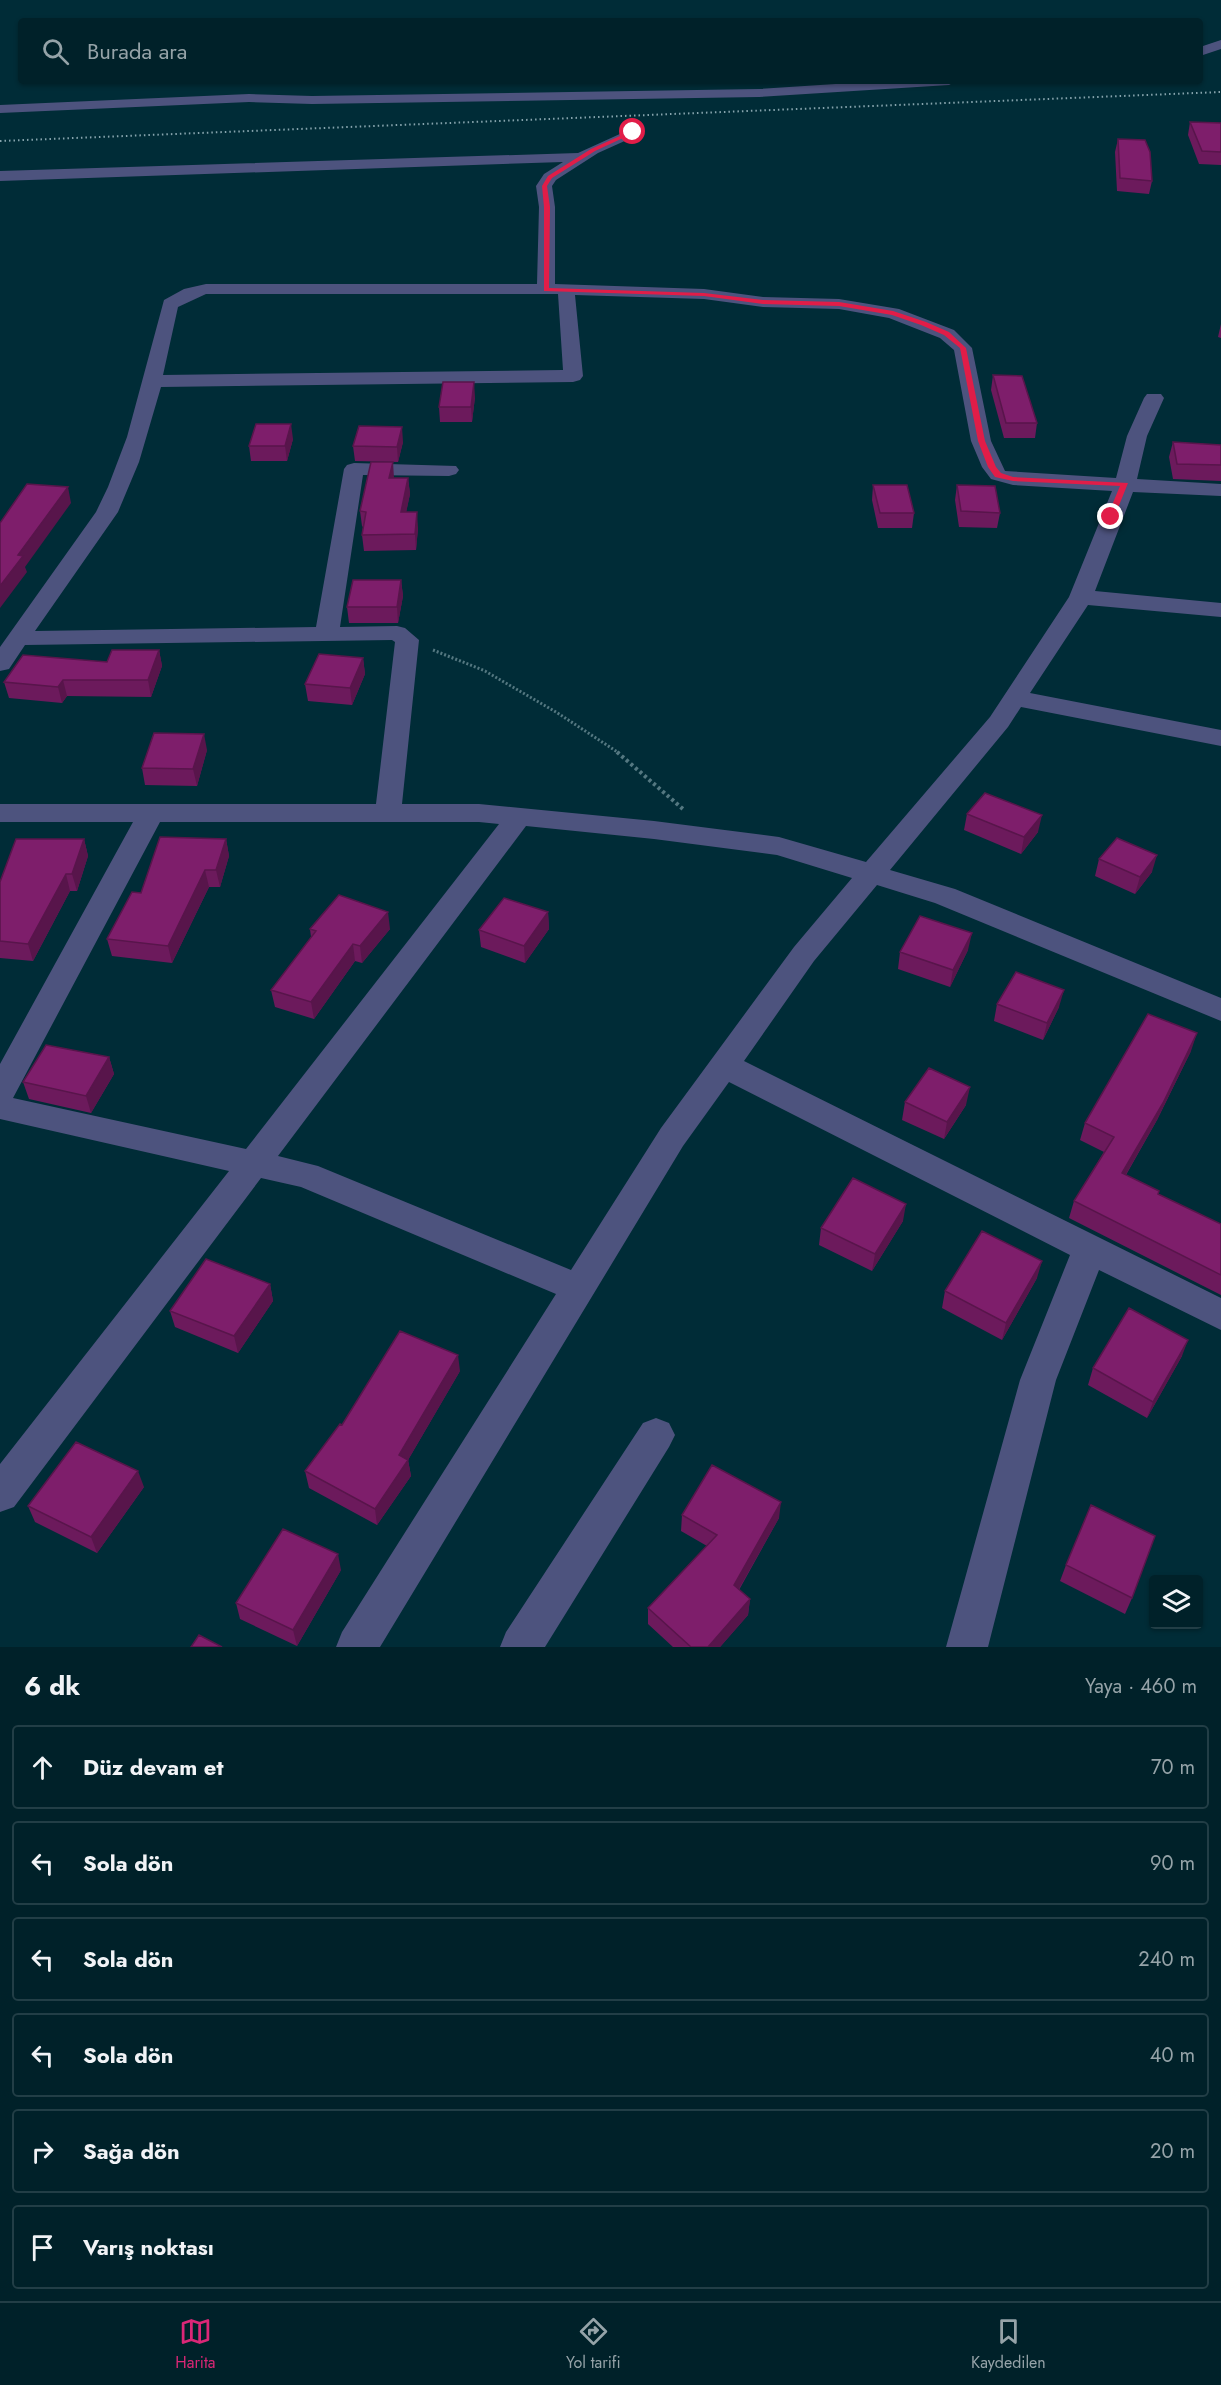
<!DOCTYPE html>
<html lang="tr">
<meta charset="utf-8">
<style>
body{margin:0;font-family:Jost,sans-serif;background:#0a2931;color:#f1f3f6}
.controls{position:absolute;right:18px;bottom:18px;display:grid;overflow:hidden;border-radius:6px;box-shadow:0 2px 4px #0004}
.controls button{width:54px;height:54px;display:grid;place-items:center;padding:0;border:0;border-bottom:2px solid #223e46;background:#002129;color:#f1f3f6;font:30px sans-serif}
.stop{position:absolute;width:18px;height:18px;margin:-14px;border:4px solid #e11d48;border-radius:50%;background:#fff}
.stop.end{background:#e11d48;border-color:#fff;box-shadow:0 2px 6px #0008}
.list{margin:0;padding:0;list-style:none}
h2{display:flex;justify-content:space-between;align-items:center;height:78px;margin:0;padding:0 24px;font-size:26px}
h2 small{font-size:20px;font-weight:400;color:#95a3a8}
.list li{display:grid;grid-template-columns:39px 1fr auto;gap:18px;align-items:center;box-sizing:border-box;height:84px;margin:0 12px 12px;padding:0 12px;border:2px solid #223e46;border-radius:6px}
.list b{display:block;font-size:22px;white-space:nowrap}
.list em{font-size:20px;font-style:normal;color:#95a3a8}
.icon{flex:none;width:33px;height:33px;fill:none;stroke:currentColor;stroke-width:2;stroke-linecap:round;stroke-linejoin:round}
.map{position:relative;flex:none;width:1221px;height:1647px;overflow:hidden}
.search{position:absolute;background:#002129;box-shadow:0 2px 4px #0004;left:18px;right:18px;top:18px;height:66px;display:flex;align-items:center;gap:15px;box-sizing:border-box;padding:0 21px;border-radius:6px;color:#95a3a8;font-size:22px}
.sheet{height:654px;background:#002129}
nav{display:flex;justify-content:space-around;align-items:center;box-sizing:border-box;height:84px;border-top:2px solid #223e46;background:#002129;font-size:16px;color:#95a3a8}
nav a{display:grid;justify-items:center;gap:3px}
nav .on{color:#db2777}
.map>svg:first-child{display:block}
</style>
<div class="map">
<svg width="1221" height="1647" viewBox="0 0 1221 1647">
<rect width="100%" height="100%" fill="#002c37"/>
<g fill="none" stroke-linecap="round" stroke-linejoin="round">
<path stroke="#547881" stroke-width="3" stroke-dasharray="2 2" stroke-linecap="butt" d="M433,650L485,671L556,712L619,753"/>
<path stroke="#547881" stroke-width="4" stroke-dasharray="3 3" stroke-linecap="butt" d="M617,752L683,809"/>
<path fill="#4d537e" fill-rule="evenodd" d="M1221,40V49L1200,56V47Z
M882,81H956L949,85L759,97L312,104L249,102L0,113V105L249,94L312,96L759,89Z
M633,128L640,132L638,135L598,153L556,180L552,186L555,207V284L704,289L763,297L839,299L899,309L954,330L972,348L991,441L1005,471L1116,478L1127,436L1144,398L1147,394H1161L1164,398L1147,436L1137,479L1221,484V496L1133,492L1095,591L1221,603V617L1088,605L1030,693L1221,730V746L1021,707L1008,727L890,870L955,889L1221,998V1021L935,903L877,885L814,961L744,1061L1221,1298V1330L1099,1270L1056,1380L988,1647H946L1020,1380L1070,1255L729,1082L683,1146L380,1647H336L342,1632L556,1294L301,1187L261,1178L14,1507L0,1512V1464L229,1171L0,1119V1064L133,822H0V804H376L395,642L392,640L25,645L9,669L0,671V647L96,512L108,487L127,437L164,300L184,289L206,284H537L539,207L536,186L544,174L563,162L0,181V171L578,153ZM206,294H558L563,370L163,375L178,307ZM575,295L704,299L763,307L839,309L889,318L940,338L954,350L971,441L982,467L991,479L1013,485L1112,491L1069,597L990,717L866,862L779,837L654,821L479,804H402L419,640L405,628L397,626L340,627L363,475L449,476L456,474L459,470L456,466L354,463L347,465L344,469L316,627L35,631L118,512L139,462L161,387L573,382L580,380L583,376ZM160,822H479L499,824L246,1149L13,1098ZM526,826L654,839L777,855L852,878L794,947L661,1128L571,1270L318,1166L278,1156Z
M656,1418L669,1423L675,1435L669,1447L545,1647H500L506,1632L643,1423Z"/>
<path stroke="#86a4ad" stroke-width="2" stroke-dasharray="1.5 3" stroke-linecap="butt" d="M0,141L1221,92"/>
</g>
<path fill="#6c1a5c" d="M1190,122L1221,123V165L1199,164L1188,135Z
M1118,139L1152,181L1149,194L1117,191L1115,152Z
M1221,324V338L1218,337Z
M993,375L1037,423L1035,438H1004L991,390Z
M475,397L472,422H440L439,407Z
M293,439L287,461H251L249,446Z
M403,442L398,462L355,461L353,446Z
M1173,442L1221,445V481L1173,479L1169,457Z
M394,478H408L410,494L406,512L418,528L416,550L364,551L362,535L363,527L362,526L360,511Z
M873,485L914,513L912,528H878L872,500Z
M957,485L1000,513L997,528L959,527L955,500Z
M401,580L403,596L398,623H349L347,607Z
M159,650L162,666L151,697L67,696L62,703L9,698L4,682L107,662Z
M363,658L365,674L352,705L308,701L305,684Z
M207,750L197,786L145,785L142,768Z
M967,814L1038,832L1021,854L964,830Z
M84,839L88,856L77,891H70L33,961L0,958V882Z
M226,839L229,856L220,887H209L172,963L112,956L107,939L141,893Z
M1099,859L1152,872L1135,894L1095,876Z
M548,912L549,929L525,963L481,947L479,930Z
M310,929H390L362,963L355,961L314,1019L275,1007L271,990L311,937Z
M968,950L950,987L898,969L900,952Z
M997,1004L1059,1007L1043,1040L994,1021Z
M1191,1051L1157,1120L1126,1175L1159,1191L1158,1194L1221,1224V1295L1069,1218L1074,1201L1104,1152L1080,1140L1085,1123Z
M109,1057L114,1074L91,1113L29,1099L23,1082Z
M905,1102L966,1105L944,1139L902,1120Z
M903,1221L872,1271L819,1245L821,1228Z
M1037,1278L1002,1340L942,1308L945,1291Z
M270,1284L273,1301L238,1353L175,1327L170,1311Z
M1182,1356L1147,1418L1088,1385L1093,1368Z
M460,1371L408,1460L411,1476L377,1525L309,1488L305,1471L342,1425Z
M144,1487L97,1553L35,1522L28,1506Z
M682,1515L779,1518L739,1590L750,1599L748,1615L720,1647H673L648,1624V1608L707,1546L681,1531Z
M1066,1565L1132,1598L1125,1614L1060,1581Z
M341,1570L297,1646L240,1619L236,1603Z"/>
<path fill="#58154b" d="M474,382L475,397L472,422L471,407Z
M291,424L293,439L287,461L285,446Z
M402,427L403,442L398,462L397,447Z
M393,462L394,478L390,494L389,478Z
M408,478L410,494L403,528L401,512Z
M68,487L71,503L25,567L27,572L0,608V586L18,555Z
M417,512L418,528L416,550L415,534Z
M401,580L403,596L398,623L397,607Z
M159,650L162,666L151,697L148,680Z
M363,658L365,674L352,705L350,688Z
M63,680L67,696L62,703L58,687Z
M204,734L207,750L197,786L193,769Z
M1042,815L1038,832L1021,854L1024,837Z
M84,839L88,856L77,891L72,874Z
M226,839L229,856L220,887L216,870Z
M1157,855L1152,872L1135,894L1140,877Z
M205,870L209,887L172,963L168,946Z
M66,874L70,891L33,961L28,944Z
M388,912L390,929L362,963L360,946Z
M548,912L549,929L525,963L524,946Z
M972,933L968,950L950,987L953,970Z
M353,944L355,961L314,1019L311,1002Z
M1064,990L1059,1007L1043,1040L1047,1023Z
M1197,1033L1191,1051L1157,1120L1117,1190L1122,1173Z
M109,1057L114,1074L91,1113L86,1096Z
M970,1087L966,1105L944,1139L947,1122Z
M906,1204L903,1221L872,1271L875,1254Z
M1042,1261L1037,1278L1002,1340L1006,1323Z
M270,1284L273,1301L238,1353L234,1336Z
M1188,1340L1182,1356L1147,1418L1153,1402Z
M458,1355L460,1371L408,1460L411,1476L377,1525L375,1509L399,1455Z
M138,1471L144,1487L97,1553L91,1537Z
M781,1502L779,1518L732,1601L734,1585Z
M338,1554L341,1570L297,1646L293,1630Z
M750,1599L748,1615L720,1647H708Z"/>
<path fill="#7e1e6b" stroke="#58154b" stroke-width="1.5" d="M1190,122L1221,123V152L1202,151Z
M1118,139L1145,140L1150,152L1152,181L1120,178Z
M993,375L1022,376L1037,423H1006Z
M443,382H474L471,407H439Z
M256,424H291L285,446H249Z
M359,426L402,427L397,447L353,446Z
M1173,442L1221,445V465L1177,464Z
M371,462H393L389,478H408L401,512H417L415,534L362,535L366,512L360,511Z
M27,484L68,487L18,555L23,556L0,586V523Z
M873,485H907L914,513H880Z
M957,485L995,486L1000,513L961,511Z
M353,580H401L397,607H347Z
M112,650H159L148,680H63L58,687L4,682L23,655L107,662Z
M319,654L363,658L350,688L305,684Z
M154,733L204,734L193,769L142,768Z
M985,793L1042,815L1024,837L967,814Z
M160,837L226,839L216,870H205L168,946L107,939L132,892L141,893Z
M1117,838L1157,855L1140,877L1099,859Z
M16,839H84L72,874H66L28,944L0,941V882Z
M339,895L388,912L360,946L353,944L311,1002L271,990L316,931L310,929Z
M504,898L548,912L524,946L479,930Z
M920,916L972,933L953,970L900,952Z
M1016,972L1064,990L1047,1023L997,1004Z
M1148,1014L1197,1033L1163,1103L1122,1173L1159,1191L1158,1194L1221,1224V1275L1074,1201L1114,1137L1085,1123Z
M46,1045L109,1057L86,1096L23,1082Z
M929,1068L970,1087L947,1122L905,1102Z
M853,1178L906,1204L875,1254L821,1228Z
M982,1231L1042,1261L1006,1323L945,1291Z
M206,1259L270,1284L234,1336L170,1311Z
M1129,1308L1188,1340L1153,1402L1093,1368Z
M400,1331L458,1355L399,1455L408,1460L375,1509L305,1471L340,1424L342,1425Z
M76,1442L138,1471L91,1537L28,1506Z
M712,1465L781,1502L734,1585L750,1599L708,1647H691L648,1608L717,1535L682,1515Z
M1091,1505L1155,1536L1132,1598L1066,1565Z
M283,1529L338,1554L293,1630L236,1603Z
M199,1635L222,1647H191Z"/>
<path fill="#e11d48" d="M631,131L636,132L595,151L552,178L547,186L550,207L549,288L704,293L763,300L839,302L893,311L926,322L949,332L966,348L985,441L996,467L1001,473L1013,477L1128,483L1114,518L1107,517L1120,486L1013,481L995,477L988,467L978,441L960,348L944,335L921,325L892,315L839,306L763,304L704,296L544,291V207L542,186L548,176L591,149Z"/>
</svg>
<div class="controls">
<button><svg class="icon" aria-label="layers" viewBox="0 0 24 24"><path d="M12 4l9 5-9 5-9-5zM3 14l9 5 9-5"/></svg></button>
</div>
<div class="stop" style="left:633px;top:132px"></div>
<div class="stop end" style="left:1111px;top:517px"></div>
<div class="search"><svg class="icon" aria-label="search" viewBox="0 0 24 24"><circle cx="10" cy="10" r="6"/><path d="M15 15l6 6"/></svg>Burada ara</div>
</div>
<section class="sheet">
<h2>6 dk<small>Yaya · 460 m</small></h2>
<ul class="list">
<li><svg class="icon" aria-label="ahead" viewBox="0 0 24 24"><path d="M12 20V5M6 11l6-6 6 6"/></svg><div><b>Düz devam et</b></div><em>70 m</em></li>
<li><svg class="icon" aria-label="left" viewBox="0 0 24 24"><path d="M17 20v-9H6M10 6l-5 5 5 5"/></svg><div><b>Sola dön</b></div><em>90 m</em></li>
<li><svg class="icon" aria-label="left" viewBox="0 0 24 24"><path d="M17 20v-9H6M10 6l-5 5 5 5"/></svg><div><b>Sola dön</b></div><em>240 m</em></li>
<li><svg class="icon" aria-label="left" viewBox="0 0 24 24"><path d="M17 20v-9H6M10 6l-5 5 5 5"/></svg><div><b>Sola dön</b></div><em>40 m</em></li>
<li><svg class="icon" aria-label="right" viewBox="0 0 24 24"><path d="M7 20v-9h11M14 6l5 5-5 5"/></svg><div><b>Sağa dön</b></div><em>20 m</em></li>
<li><svg class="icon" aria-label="arrive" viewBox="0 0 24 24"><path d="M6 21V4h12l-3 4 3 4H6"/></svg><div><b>Varış noktası</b></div></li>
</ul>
</section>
<nav>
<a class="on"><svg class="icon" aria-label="map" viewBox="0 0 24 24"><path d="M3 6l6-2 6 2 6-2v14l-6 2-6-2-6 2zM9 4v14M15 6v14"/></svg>Harita</a>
<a><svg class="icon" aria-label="directions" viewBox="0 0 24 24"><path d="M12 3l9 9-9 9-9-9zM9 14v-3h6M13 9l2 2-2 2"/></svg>Yol tarifi</a>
<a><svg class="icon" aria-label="saved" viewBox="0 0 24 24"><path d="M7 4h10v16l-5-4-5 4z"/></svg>Kaydedilen</a>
</nav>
